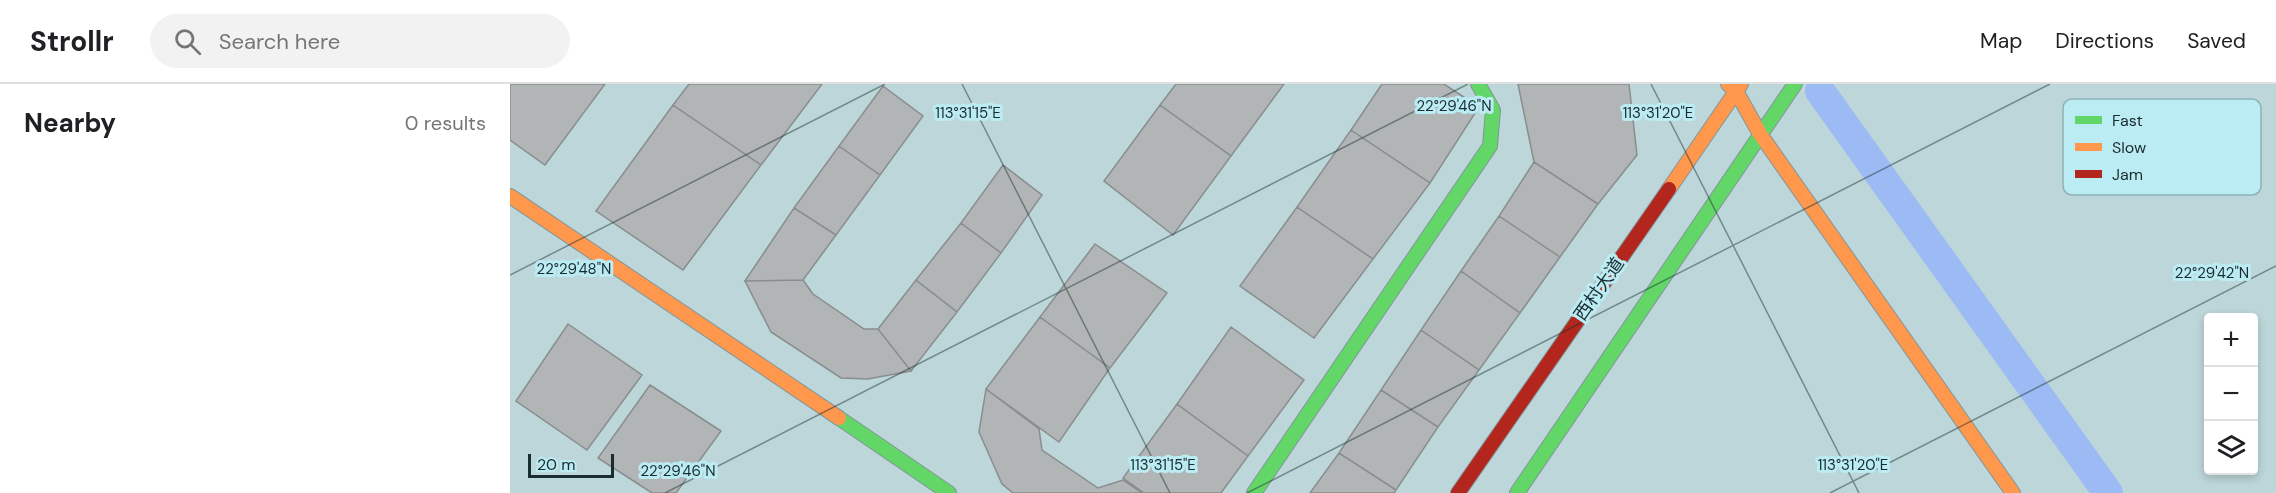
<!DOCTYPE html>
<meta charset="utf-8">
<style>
body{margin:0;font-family:"DM Sans","Noto Sans SC",sans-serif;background:#f2f2f2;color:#202124}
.controls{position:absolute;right:18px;bottom:18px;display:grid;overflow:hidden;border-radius:6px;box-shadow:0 3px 9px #0003}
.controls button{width:54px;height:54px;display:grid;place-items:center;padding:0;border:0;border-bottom:2px solid #e0e0e0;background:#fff;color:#202124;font:30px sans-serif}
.scale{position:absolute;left:18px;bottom:15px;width:86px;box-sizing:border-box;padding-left:6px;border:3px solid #192c2f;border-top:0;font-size:16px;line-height:21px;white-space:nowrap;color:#192c2f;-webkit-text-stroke:4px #bcecf3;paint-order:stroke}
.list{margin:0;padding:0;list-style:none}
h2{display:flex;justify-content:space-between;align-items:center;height:78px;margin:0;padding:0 24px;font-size:26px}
h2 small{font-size:20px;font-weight:400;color:#757577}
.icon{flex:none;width:33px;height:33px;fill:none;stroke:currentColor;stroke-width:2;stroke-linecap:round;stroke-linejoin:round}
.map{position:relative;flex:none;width:1766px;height:409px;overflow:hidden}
header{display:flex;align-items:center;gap:36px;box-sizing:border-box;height:84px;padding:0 30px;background:#fff;border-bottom:2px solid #e0e0e0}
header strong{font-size:28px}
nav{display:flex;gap:33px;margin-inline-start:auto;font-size:21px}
.search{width:420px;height:54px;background:#f2f2f2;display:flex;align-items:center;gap:15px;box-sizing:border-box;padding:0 21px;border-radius:33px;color:#757577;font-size:22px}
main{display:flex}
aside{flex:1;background:#fff}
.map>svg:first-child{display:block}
</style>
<header>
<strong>Strollr</strong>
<div class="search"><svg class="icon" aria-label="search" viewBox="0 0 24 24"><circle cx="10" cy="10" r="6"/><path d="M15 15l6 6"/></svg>Search here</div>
<nav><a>Map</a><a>Directions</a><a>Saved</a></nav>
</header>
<main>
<aside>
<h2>Nearby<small>0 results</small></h2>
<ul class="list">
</ul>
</aside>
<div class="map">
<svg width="1766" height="409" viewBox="0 0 1766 409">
<rect width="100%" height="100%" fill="#bcd6d9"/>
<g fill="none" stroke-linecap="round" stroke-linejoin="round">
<path stroke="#9cbaf3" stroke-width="30" d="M1310,7L1598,409"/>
</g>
<path fill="#b1b5b5" stroke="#898d8e" stroke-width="1.5" d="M0,0H95L35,81L0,56Z
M179,0H312L251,81L163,21Z
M666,0H774L721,72L650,21Z
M872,0H934L969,23L920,99L841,46Z
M1008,0H1119L1127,71L1088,120L1024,78Z
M373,2L413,32L370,91L329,62Z
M163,21L251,81L173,186L86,127Z
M650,21L721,72L663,151L594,97Z
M841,46L920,99L863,175L787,123Z
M329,62L370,91L326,151L284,124Z
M1024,78L1088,120L1050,173L989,132Z
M493,81L532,111L491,169L451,139Z
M787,123L863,175L804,254L730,202Z
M284,124L326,151L293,196L235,197Z
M989,132L1050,173L1010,229L951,187Z
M451,139L491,169L447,228L406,196Z
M585,160L657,209L600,284L530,233Z
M951,187L1010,229L969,286L911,246Z
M293,196L303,210L354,245H368L401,287L358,295L331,294L261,248L235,197Z
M406,196L447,228L401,287L368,245Z
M530,233L600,284L549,358L476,305Z
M58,240L132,291L77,366L6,317Z
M721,243L794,296L738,372L667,320Z
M911,246L969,286L928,343L871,306Z
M140,301L211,347L166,409H142L88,374Z
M476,305L529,345L532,366L588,404L613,396L632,409H503L492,400L469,348Z
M871,306L928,343L886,406L829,369Z
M667,320L738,372L711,409H634L613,394Z
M829,369L886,406L884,409H800Z"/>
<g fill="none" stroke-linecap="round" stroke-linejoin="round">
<g stroke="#829699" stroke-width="16">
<path id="fast" d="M329,334L439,409
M744,409L980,62L983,26L968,0
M1007,409L1285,0"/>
</g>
<g stroke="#829699" stroke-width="16">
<path id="slow" d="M1218,0L1226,7L1250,50L1503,409
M1159,105L1231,0
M0,112L329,334"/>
</g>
<g stroke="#829699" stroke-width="16">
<path id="jam" d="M948,409L1159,105"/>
</g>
<use href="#fast" stroke="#63d668" stroke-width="14"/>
<use href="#slow" stroke="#ff974d" stroke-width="14"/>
<use href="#jam" stroke="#b3261e" stroke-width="14"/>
</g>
<path fill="none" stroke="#192c2f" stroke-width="1.5" stroke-opacity="0.45" d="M452,0L660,409M1141,0L1349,409M0,191L375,0M155,409L958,0M737,409L1540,0M1320,409L1766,182"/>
<g text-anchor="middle" stroke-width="6" stroke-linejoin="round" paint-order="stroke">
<g font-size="18" fill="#192c2f" stroke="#bcecf3">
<text transform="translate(1089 205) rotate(-55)" y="6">西村大道</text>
</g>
</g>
<rect x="1553" y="15" width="198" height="96" rx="9" fill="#bcecf3" stroke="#8bb2b8" stroke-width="1.5"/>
<rect x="1565" y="32" width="27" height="8" fill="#63d668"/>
<rect x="1565" y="59" width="27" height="8" fill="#ff974d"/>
<rect x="1565" y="86" width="27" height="8" fill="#b3261e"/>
<g font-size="16" fill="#192c2f">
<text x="1602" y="42">Fast</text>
<text x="1602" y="69">Slow</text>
<text x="1602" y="96">Jam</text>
</g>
<g font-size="15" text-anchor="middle" fill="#192c2f" stroke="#bcecf3" stroke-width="6" stroke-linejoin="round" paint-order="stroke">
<text x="944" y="27">22°29'46"N</text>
<text x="458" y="34">113°31'15"E</text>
<text x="1148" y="34">113°31'20"E</text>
<text x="64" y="190">22°29'48"N</text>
<text x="1702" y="194">22°29'42"N</text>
<text x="653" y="386">113°31'15"E</text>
<text x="1343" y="386">113°31'20"E</text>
<text x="168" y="392">22°29'46"N</text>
</g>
</svg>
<div class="controls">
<button>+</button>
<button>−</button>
<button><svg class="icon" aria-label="layers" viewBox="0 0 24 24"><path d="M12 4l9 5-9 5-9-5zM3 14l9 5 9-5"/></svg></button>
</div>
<div class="scale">20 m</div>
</div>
</main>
